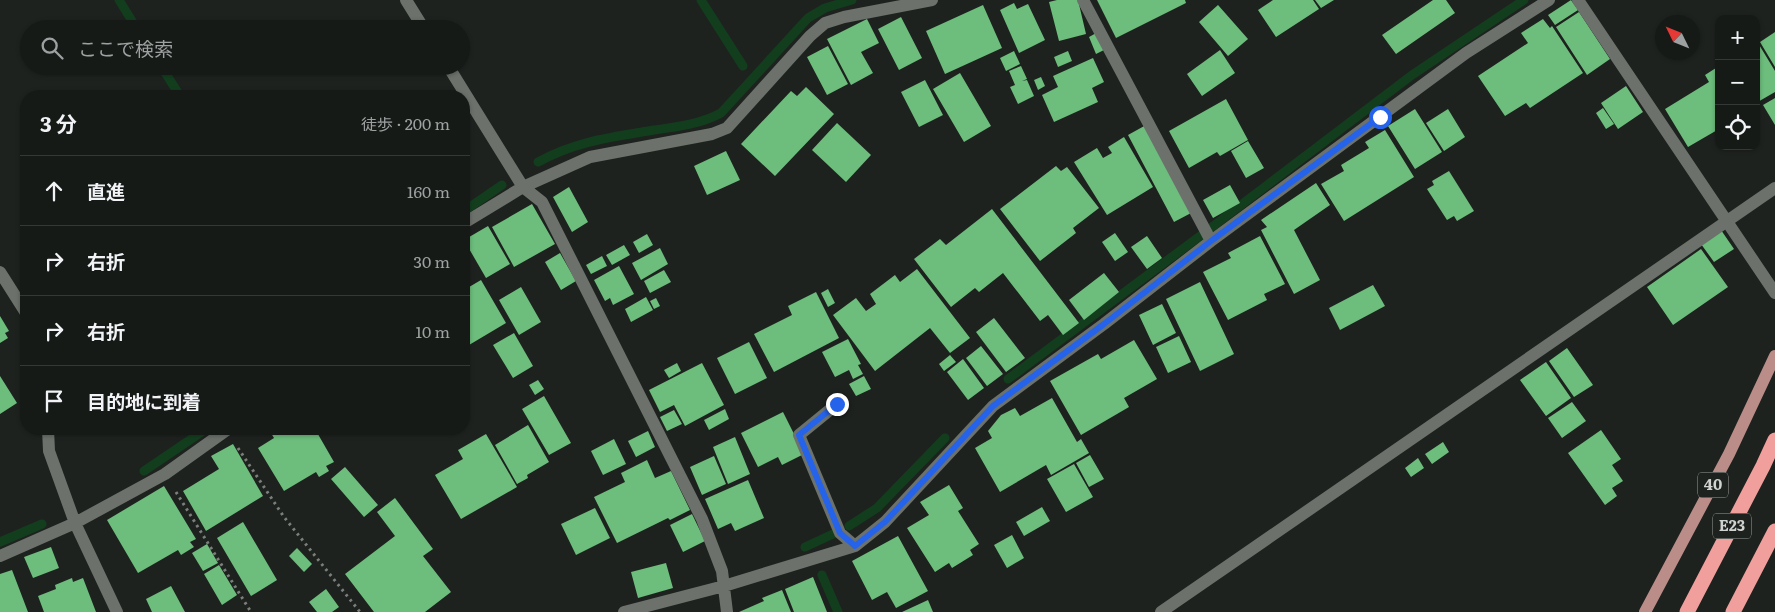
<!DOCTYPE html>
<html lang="ja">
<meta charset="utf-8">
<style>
body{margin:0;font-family:Literata,"Noto Sans JP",serif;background:#232724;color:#f1f3f6}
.controls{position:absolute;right:15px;top:15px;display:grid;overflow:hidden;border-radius:10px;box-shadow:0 1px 4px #0004}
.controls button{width:45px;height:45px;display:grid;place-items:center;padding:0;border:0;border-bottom:1px solid #353836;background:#161a17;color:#f1f3f6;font:25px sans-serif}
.compass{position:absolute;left:1655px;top:15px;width:45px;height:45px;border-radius:50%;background:#161a17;box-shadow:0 1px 4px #0004;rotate:313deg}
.stop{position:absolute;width:15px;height:15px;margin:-11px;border:4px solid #2563eb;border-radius:50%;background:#fff}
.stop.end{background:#2563eb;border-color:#fff;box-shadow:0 1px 5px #0008}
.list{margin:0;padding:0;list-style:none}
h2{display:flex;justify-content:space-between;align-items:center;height:65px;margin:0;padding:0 20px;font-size:21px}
h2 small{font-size:16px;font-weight:400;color:#9ea1a1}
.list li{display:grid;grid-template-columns:32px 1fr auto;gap:15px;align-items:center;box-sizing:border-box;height:70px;padding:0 20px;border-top:1px solid #353836}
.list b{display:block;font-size:19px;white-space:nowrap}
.list em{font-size:16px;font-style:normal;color:#9ea1a1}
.icon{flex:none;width:28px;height:28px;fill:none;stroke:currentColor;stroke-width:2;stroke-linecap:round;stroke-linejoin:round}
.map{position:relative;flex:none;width:1775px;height:612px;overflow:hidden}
.search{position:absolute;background:#161a17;box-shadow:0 1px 4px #0004;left:20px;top:20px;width:450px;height:55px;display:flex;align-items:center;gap:12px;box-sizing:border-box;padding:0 18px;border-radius:28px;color:#9ea1a1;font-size:19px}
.panel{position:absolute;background:#161a17;box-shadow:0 1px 4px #0004;left:20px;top:90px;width:450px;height:345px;border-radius:20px}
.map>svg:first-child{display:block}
</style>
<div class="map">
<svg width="1775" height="612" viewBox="0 0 1775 612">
<rect width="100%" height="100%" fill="#1e221f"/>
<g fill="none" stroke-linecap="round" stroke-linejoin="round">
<path stroke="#133e1e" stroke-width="9" d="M119,0L137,29
M701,0L743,66
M161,66L180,96
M538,162C576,141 612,137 654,130C676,127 701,124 721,113L808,18L825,8L852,0
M464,211L502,185
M1212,227L1412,75L1524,0
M1008,379L1200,236
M144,471L206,429
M849,526L877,508L945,438
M0,542L42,524
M805,547L833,534
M822,575L838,612"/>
</g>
<path fill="#6dbd7c" d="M1057,0H1078L1086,34L1059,41L1049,2Z
M1097,0H1185L1186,3L1116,38Z
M1273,0H1313L1319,9L1276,37L1258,10Z
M1315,0H1334L1321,8Z
M1433,0H1446L1455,13L1396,54L1382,35Z
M1571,0L1578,10L1555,25L1548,15Z
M1014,3L1017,9L1028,4L1045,40L1019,53L1000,10Z
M983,5L1002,48L945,74L926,31Z
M1218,5L1248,39L1228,56L1199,22Z
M1579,12L1610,59L1587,75L1556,27Z
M901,17L922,58L899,70L878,29Z
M867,19L879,43L861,52L873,73L851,85L827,39Z
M1543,19L1550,28L1552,26L1583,73L1530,108L1526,103L1505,116L1478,76L1528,43L1521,33Z
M1098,32L1106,49L1096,54L1089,37Z
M1775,32V67L1760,42Z
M1758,43L1775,71V92L1756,103V44Z
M828,46L848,84L827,95L807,57Z
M1220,50L1235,73L1202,96L1187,74Z
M1014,51L1020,64L1006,71L1000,58Z
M1068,51L1072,61L1058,67L1054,57Z
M1093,58L1104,82L1092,88L1098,102L1054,122L1042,95L1058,87L1053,76Z
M1021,66L1027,79L1022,81L1027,80L1034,96L1018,104L1010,87L1015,85L1009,71Z
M1719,66V129L1688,147L1665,109L1709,82L1705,75Z
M960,73L991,126L964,142L933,89Z
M1041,77L1045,86L1038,90L1034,80Z
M925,80L943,115L919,127L901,92Z
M1626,86L1643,112L1618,129L1601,103Z
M806,87L834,114L775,176L741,144L791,91L797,96Z
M1775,98V125L1763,105Z
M1226,99L1248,140L1220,156L1217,152L1189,168L1169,131Z
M1603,108L1614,124L1606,129L1596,113Z
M1415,109L1442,152L1415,169L1388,126Z
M1448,109L1465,137L1444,151L1426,123Z
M837,123L871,155L846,182L812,150Z
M1146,125L1193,212L1174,222L1128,135Z
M1385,130L1414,177L1344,221L1321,184L1344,171L1341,165L1369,148L1365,142Z
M1124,137L1153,187L1107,215L1074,162L1097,148L1103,158L1112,153L1108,147Z
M1248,141L1264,168L1246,178L1231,151Z
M726,151L740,180L707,195L694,166Z
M1056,166L1061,171L1067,167L1099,208L1073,228L1076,233L1040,261L1000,209Z
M1449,171L1474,211L1457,221L1454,216L1447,220L1427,189L1434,185L1432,181Z
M1316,183L1330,205L1294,230L1320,280L1294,294L1261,230L1267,227L1261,220Z
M1230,185L1240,203L1213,218L1203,200Z
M569,187L588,222L572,232L553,197Z
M532,204L555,244L514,267L492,227Z
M992,209L1079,323L1063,335L1048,315L1040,321L1003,273L979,292L975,288L951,307L914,259L940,239L946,245Z
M488,226L510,264L486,278L464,240Z
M1721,230L1734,249L1714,262L1701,244Z
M1115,233L1128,252L1115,261L1102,242Z
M647,234L653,245L639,253L633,242Z
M1147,236L1162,258L1147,269L1131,247Z
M1260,236L1285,284L1264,294L1267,300L1228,320L1203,272L1231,258L1228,253Z
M624,245L630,255L612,265L606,255Z
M660,248L668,264L641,280L632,263Z
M1701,249L1728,287L1673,325L1647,287Z
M560,253L576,281L561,290L545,262Z
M602,256L607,266L591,274L586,265Z
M619,266L634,294L613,305L610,298L605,301L594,280Z
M917,269L970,338L950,353L930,328L875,371L833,315L856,298L866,311L876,304L870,294L895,275L900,282Z
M664,270L671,282L650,293L644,281Z
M1104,273L1119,292L1084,320L1069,300Z
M481,280L506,323L464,348V290Z
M1200,282L1234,354L1200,371L1166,299Z
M1373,285L1385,306L1340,330L1329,308Z
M521,287L541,322L519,335L499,300Z
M828,289L835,303L828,307L821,293Z
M816,292L839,338L774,372L754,334L792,315L788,306Z
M646,297L653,310L631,322L625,309Z
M656,298L660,306L654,309L650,301Z
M1162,304L1176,333L1153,345L1139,315Z
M0,316L9,331L5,333L8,338L0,343Z
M994,318L1025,358L1006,372L976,332Z
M514,333L533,366L513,378L493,345Z
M1179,336L1191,362L1168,373L1156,347Z
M848,339L861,364L858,365L863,374L853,379L849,370L835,377L822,352Z
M1134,340L1157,379L1124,398L1129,407L1081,435L1050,381L1098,354L1101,359Z
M749,342L767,378L735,394L717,358Z
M981,346L1003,374L987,386L966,358Z
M1567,348L1593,385L1574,397L1549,361Z
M950,355L956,362L944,371L939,364Z
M963,359L984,388L968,400L947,372Z
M1546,362L1571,398L1546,416L1520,380Z
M677,363L681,371L669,378L664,370Z
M702,363L724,405L685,426L674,405L660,412L649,390Z
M0,376L17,403L0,414Z
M864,376L871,389L856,396L849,384Z
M538,380L544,389L535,395L529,385Z
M544,396L571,443L549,455L522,409Z
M1052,398L1077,442L1081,439L1089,453L1051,475L1046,465L1000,492L975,448L992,438L988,431L1001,415L1015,408L1020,416Z
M1572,402L1586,421L1562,438L1548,418Z
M725,409L729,419L709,430L704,420Z
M674,410L682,424L667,431L660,417Z
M783,412L804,454L782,465L778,457L758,467L741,433Z
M528,425L549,462L527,475L528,478L517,484L495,445Z
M278,429H315L334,462L326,466L329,471L319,477L316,472L284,491L258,448L274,438L271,433Z
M1601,430L1621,459L1612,465L1623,481L1612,488L1617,496L1605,505L1568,453Z
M648,431L655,447L636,457L628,441Z
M486,434L517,487L461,519L435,475L463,459L458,450Z
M735,437L750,474L728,484L713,447Z
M614,439L626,464L603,475L591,451Z
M1443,442L1449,452L1432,464L1425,454Z
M233,444L263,496L206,531L183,491L219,469L211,456Z
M1090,455L1104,479L1089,487L1076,463Z
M714,456L726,484L702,495L690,467Z
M1418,458L1424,468L1411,477L1405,468Z
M647,460L655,478L671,471L690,510L670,520L668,518L617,543L594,497L625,482L621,473Z
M1074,464L1093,497L1066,512L1047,479Z
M345,467L378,505L364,517L331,479Z
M748,480L764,518L735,531L731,523L718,529L705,499Z
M949,485L963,508L958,511L979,544L970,550L973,555L952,568L949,563L935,572L907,528L929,515L920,502Z
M164,486L196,539L190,542L194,547L181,555L178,550L138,573L107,520Z
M395,498L433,549L423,556L451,592L425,612H374L345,574L395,536L377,512Z
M1042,507L1050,521L1024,536L1016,522Z
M595,508L610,538L576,555L561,524Z
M692,514L705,541L683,552L670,525Z
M243,522L277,580L251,596L217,538Z
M1012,535L1024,558L1007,568L994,545Z
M898,536L928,591L896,608L887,592L872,600L852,561Z
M207,544L218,563L203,571L192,553Z
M51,547L59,568L33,578L24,557Z
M297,548L312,564L304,572L289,556Z
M666,563L673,588L638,598L631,572Z
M219,565L237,595L222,605L204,574Z
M12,570L28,612H0V574Z
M813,577L827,612H794L785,589Z
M72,578L73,582L83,578L96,612H44L38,596L56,589L55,585Z
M171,586L185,612H152L146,599Z
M326,589L339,607L332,612H317L309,602Z
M782,590L791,612H739L764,601L762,598Z
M928,600L933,612H902Z"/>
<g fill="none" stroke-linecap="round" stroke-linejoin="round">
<path stroke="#7b7e7b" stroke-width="3" stroke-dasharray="2.5 4" stroke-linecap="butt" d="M238,448L284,517L360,612
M176,492L251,612"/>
<path stroke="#6c716c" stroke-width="12" d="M406,0L424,29
M1083,0L1211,241
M1578,0L1775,293
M448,66L523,187L542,202L702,519L722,571L727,612
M464,223L523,187L590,157L712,134L727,128L810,36L825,23L844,17L932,0
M0,272L26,313
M837,404L799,435L840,533L855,546
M48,429L49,451L75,523L117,612
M0,556L75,523L165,474L228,429
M624,612L724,586L855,546L885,522L993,406L1104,324L1211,241L1466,53L1549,0
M1161,612L1775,188"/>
<path stroke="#bb8d89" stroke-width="12" d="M1645,612L1729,454L1775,356"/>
<path stroke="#f09f9c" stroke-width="15" d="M1687,612L1763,466L1775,440
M1733,612L1775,531"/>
</g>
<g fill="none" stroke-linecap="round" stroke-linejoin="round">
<path stroke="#2563eb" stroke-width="6" d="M837,404L799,435L840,533L855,546L885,522L993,406L1104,324L1211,241L1380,117"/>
</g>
<g text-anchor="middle" stroke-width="5" stroke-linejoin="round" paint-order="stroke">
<g fill="#1e221f" stroke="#9b9e9b" stroke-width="1">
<rect x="1698" y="472.5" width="30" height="25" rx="4"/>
<rect x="1713" y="513.5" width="38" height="25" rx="4"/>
</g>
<g font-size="15" font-weight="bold" fill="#d0d3d0">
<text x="1713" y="490">40</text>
<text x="1732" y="531">E23</text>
</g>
</g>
</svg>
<div class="controls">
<button>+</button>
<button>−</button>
<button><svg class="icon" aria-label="locate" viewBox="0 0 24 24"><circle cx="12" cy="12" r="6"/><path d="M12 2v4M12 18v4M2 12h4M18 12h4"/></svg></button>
</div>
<svg class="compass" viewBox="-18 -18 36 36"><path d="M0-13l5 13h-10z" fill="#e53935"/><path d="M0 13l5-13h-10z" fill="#9ea1a1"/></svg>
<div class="stop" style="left:1380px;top:117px"></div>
<div class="stop end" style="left:837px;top:404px"></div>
<div class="search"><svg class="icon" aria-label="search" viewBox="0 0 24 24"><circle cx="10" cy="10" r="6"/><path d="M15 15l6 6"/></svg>ここで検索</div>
<section class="panel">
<h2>3 分<small>徒歩 · 200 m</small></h2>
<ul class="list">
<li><svg class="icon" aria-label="ahead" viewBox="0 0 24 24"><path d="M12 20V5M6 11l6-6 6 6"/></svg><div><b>直進</b></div><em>160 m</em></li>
<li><svg class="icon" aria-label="right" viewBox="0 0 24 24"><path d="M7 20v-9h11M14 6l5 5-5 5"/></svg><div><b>右折</b></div><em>30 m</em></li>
<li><svg class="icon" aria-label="right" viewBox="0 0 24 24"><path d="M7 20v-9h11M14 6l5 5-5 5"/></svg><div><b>右折</b></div><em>10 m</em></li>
<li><svg class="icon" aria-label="arrive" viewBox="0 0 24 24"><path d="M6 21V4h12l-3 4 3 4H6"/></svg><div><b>目的地に到着</b></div></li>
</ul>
</section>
</div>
